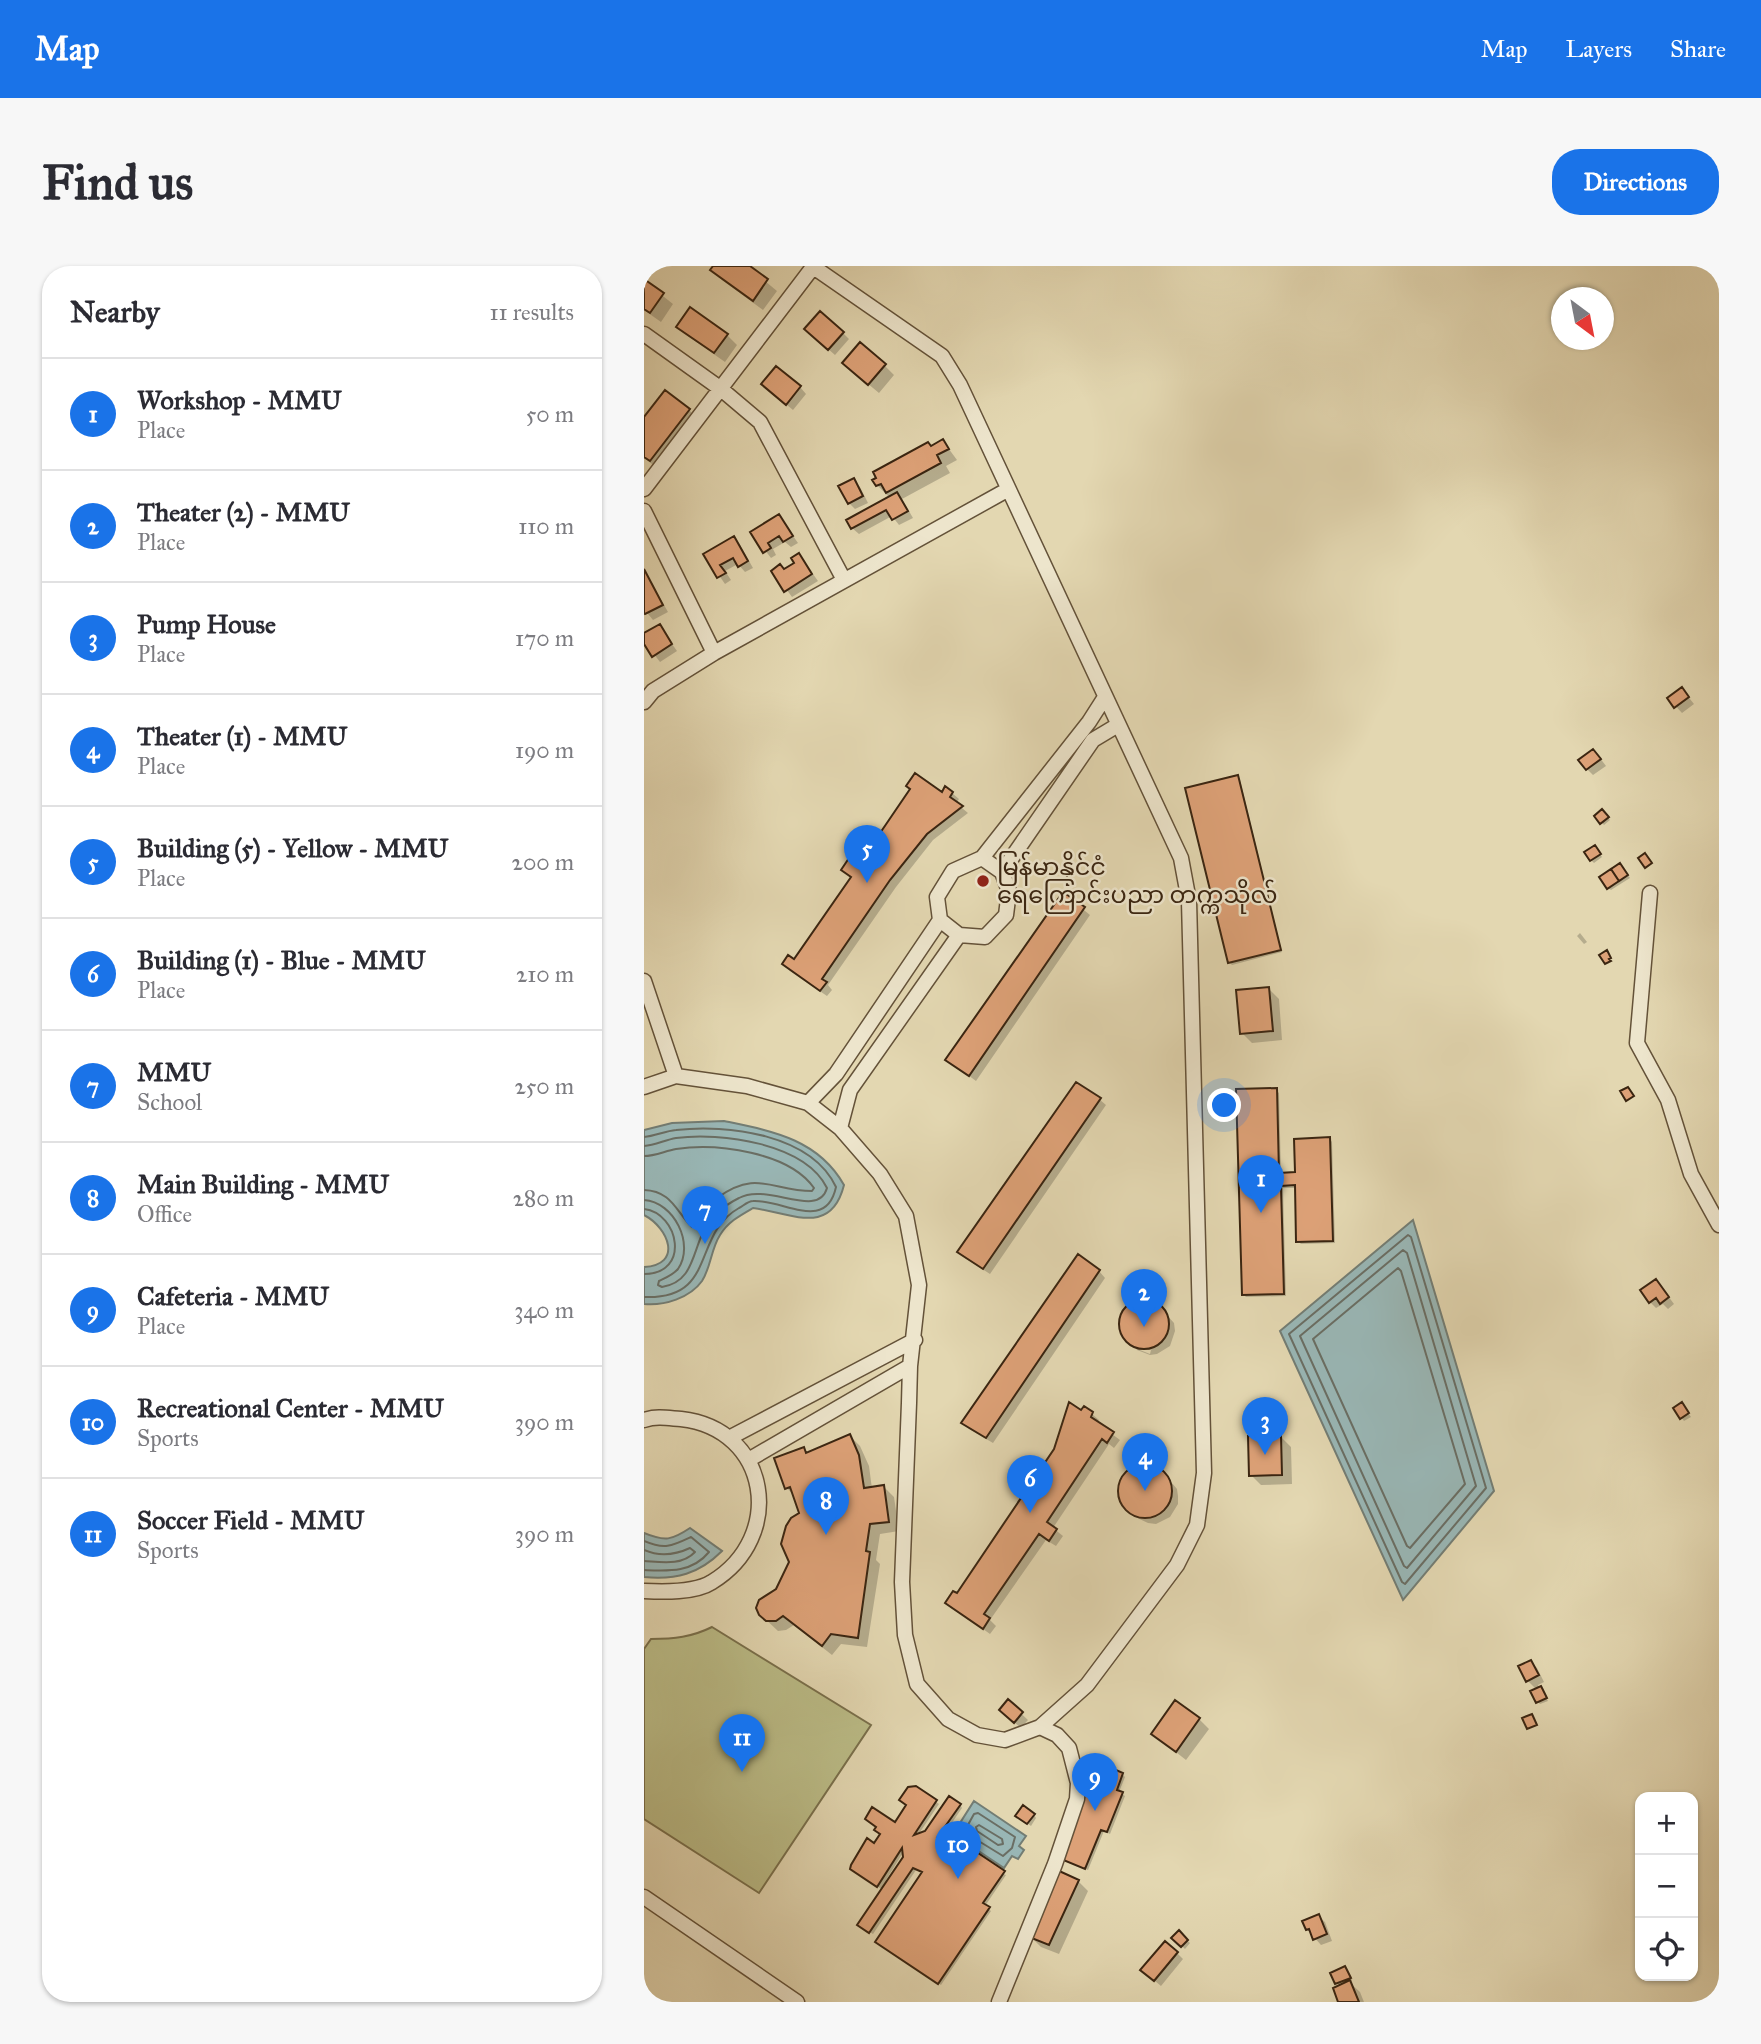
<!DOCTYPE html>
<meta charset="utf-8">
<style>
body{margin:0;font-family:"IM FELL Great Primer","Noto Sans Myanmar",serif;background:#f7f7f7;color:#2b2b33}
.controls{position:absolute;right:21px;bottom:21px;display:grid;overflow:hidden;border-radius:14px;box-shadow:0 2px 5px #0004}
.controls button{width:63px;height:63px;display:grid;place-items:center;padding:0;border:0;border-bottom:2px solid #e1e1e2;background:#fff;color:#2b2b33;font:35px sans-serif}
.compass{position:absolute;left:907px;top:21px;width:63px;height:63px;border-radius:50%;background:#fff;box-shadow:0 2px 5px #0004;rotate:148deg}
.you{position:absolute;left:581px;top:840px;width:24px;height:24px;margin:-18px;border:5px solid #fff;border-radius:50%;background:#1a73e8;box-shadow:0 0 0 10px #1a73e833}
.badge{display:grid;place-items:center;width:46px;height:46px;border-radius:50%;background:#1a73e8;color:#fff;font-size:23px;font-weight:700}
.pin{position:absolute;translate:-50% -58px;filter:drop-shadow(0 2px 4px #0008)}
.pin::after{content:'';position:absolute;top:37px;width:24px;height:21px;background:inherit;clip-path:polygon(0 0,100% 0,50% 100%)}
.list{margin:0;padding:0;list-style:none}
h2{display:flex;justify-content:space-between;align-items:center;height:91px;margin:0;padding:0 28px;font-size:30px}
h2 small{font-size:23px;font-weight:400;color:#7c7c81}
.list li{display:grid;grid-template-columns:46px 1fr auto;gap:21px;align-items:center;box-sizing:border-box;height:112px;padding:0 28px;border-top:2px solid #e1e1e2}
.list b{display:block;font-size:26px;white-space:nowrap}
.list p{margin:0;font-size:23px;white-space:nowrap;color:#7c7c81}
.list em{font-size:23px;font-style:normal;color:#7c7c81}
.icon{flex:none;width:38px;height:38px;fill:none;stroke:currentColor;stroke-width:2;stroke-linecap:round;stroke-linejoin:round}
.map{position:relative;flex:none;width:1075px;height:1736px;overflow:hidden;border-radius:28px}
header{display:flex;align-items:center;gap:42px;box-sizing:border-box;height:98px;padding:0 35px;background:#1a73e8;color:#fff}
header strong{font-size:33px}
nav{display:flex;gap:38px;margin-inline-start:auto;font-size:24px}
.intro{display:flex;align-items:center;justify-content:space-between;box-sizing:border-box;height:168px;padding:0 42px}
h1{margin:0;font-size:49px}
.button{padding:18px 32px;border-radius:28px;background:#1a73e8;color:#fff;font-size:24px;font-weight:700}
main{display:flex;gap:42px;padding:0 42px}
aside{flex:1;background:#fff;border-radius:28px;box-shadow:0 2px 5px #0004}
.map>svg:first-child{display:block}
</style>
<header>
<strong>Map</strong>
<nav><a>Map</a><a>Layers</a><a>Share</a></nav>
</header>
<div class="intro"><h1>Find us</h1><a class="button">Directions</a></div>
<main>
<aside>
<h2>Nearby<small>11 results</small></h2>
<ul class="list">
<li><span class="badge">1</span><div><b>Workshop - MMU</b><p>Place</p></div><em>50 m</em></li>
<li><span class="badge">2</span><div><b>Theater (2) - MMU</b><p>Place</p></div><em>110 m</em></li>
<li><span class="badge">3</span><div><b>Pump House</b><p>Place</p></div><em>170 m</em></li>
<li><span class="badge">4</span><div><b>Theater (1) - MMU</b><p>Place</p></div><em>190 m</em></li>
<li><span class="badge">5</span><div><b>Building (5) - Yellow - MMU</b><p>Place</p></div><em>200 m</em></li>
<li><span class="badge">6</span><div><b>Building (1) - Blue - MMU</b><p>Place</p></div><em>210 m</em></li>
<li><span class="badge">7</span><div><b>MMU</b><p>School</p></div><em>250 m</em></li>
<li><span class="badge">8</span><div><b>Main Building - MMU</b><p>Office</p></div><em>280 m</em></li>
<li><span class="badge">9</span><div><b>Cafeteria - MMU</b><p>Place</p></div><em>340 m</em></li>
<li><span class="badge">10</span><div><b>Recreational Center - MMU</b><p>Sports</p></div><em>390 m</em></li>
<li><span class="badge">11</span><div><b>Soccer Field - MMU</b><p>Sports</p></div><em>390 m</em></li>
</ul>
</aside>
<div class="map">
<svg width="1075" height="1736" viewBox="0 0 1075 1736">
<rect width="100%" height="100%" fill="#e3d7b1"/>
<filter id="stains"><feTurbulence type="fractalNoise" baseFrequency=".00286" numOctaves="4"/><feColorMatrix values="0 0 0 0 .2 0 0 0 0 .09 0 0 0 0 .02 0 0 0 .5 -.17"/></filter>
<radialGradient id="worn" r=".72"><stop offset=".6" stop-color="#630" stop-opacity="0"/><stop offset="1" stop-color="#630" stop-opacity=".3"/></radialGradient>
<path fill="#bbbc87" stroke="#7a704c" stroke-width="2" d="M68,1361L227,1459L115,1627L0,1553V1383L7,1373C30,1373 48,1371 68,1361Z"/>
<path fill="#99b7b6" stroke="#737d74" stroke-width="2" d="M80,855C128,865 174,873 200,919C187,971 147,947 109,942C95,950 84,956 76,969C67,983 67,1001 58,1015C46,1032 20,1040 0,1038V1001C39,999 25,962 0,949V864L28,857Z
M769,954L850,1225L759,1334L636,1065Z
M46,1262L78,1285C55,1308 32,1314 0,1311V1267C21,1276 28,1274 46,1262Z
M330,1535L382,1570L375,1580L380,1584L374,1593L368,1590L360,1602L309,1568Z"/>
<path fill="#0003" fill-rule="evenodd" d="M71,0H103L133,25L119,44L78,14L68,4Z
M0,15L29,38L17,56L0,44Z
M46,44L83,69L93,79L81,96L44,70L34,60Z
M199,67L205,73L191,89L168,69Z
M240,99L250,109L235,127L211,107Z
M156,121L162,128L149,144L125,124Z
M45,144L55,154L16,204L0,192V154Z
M299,175L313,194L302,200L306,207L258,233L269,252L255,259L248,250L215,268L208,262L246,232L233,219Z
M209,214L216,221L224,237L211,243L205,237Z
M135,250L154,277L147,281L141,276L129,283L132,289L127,292L108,267Z
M89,273L96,279L109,302L101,306L94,298L81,305L87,314L81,318L61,289Z
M155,289L174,315L148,331L129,305H140L152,298Z
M0,304L24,346L9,354L0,343Z
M15,360L33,385L16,396L0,375V369Z
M1038,423L1050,438L1038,447L1025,433Z
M956,492L962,500L949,509L943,503Z
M593,511L596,514L638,686L588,699L585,696Z
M308,527L315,533L312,537L324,547L289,574L252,621L184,719L188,724L183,730L146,705L140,698L151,695L208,612L199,604L215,601L298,528Z
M958,545L966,554L960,559L952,550Z
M953,584L958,591L950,597L947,594Z
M979,602L986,612L967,624L964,622Z
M420,628L446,649L332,815L304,794Z
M936,667L943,676L940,678L933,670Z
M625,723L635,733L638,774L608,777L598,767Z
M632,824L635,827L637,908H653L686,873L688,876L691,977L657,978L654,975L652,922H639L642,1030L602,1031L599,1028Z
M455,833L462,839L346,1008L321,992L315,986Z
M455,1005L461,1012L349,1177L325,1163L319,1157Z
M1018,1022L1030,1038L1024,1043L1019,1038L1012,1042L1006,1036Z
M497,1034L512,1037L530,1057L531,1065L526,1080L513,1088L506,1089L493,1084L491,1082L506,1088L507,1084L486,1077L477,1064V1056L483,1042Z
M1040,1141L1047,1151L1040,1155L1031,1143Z
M438,1147L448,1148L455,1154L453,1157L476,1174L470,1182L465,1178L409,1262L419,1270L412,1280L402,1274L346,1354L352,1360L346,1368L303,1337L313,1329Z
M206,1170L216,1180L225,1200L228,1223L240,1221L250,1231L255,1265L236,1268L232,1294L236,1298L223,1381L197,1378L188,1389L150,1359L142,1364L134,1365L116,1348L133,1324L147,1296L157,1248L151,1231L143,1222L160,1183L165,1188Z
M637,1171L647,1181L648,1218L617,1219L607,1209Z
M500,1199L516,1203L533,1223L534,1230V1238L526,1251L512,1258L504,1257L489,1250L482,1243L475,1228L479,1212L492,1200Z
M887,1396L893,1402L900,1416L894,1419L904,1435L896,1438L894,1436L893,1424L884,1415Z
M365,1436L384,1454L377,1462L364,1451Z
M555,1453L565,1463L542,1494L509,1468Z
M478,1508L481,1511L475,1526L481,1530L466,1568L460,1565L444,1604L417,1593Z
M271,1521L295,1538L274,1569L283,1566L316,1539L318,1542L295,1576L299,1583L362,1609L341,1640L347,1645L297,1719L236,1678L279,1607L272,1604L229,1668L218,1661L239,1624L211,1606L231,1580L252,1558L264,1539ZM260,1585L261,1591L245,1615L242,1614Z
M390,1549L392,1552L387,1560L376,1552Z
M434,1615L444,1625L415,1688L397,1681L387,1671Z
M674,1650L681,1656L688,1675L677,1679L663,1663Z
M535,1667L546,1677L541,1683L530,1672Z
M533,1687L539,1693L517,1720L505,1710Z
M701,1702L708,1714L705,1716L716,1726L720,1736H696V1721L688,1708Z"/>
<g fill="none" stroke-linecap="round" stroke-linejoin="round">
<path stroke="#6a6e64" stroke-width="2" d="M0,871C11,870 21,865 32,864C83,858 167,868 192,921C182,967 139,933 109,935C104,935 99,940 95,942C47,969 74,1034 0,1031
M0,880C11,879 21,874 32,872C76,866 161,877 183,922C174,954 123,916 95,932C81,939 68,949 60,964C48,988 49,1016 18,1021L14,1019L15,1015C21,1012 29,1009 34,1003C51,978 30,936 0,934
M0,890C11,890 21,885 32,883C73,877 145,886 170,922L168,925C128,925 113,903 73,932C63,940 57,953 48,961C32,946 28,925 0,924
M0,943C35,947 47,1008 0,1008
M764,969L767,971L842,1222L761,1318L758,1316L645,1068Z
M759,984L763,987L832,1220L763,1302L760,1300L656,1070Z
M754,1002L757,1005L821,1218L766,1282L763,1280L669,1073Z
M0,1275C21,1284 28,1280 47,1271L65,1286C48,1307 24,1305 0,1304
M0,1284C16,1291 31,1289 46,1282L51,1286C38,1300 17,1296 0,1295
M334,1547L371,1571L368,1582L359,1590L320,1566L330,1548Z
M335,1559L358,1573L359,1578L354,1579L333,1565L332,1561Z"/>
</g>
<path fill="#dda177" stroke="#3a2511" stroke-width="2" d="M69,0H106L124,13L109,35L66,4Z
M0,13L20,27L6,47L0,43Z
M46,41L84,68L70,87L32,61Z
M176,45L200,66L184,84L160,63Z
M216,76L242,98L224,119L198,97Z
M132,100L157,120L142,139L117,118Z
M21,124L46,143L6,195L0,191V151Z
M299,173L305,183L293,189L297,197L242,227L237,218L232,220L228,214L232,212L229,206L284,176L287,180Z
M210,212L219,230L204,238L194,220Z
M253,226L264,245L248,254L242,244L207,263L202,254Z
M135,248L149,270L139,276L135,270L124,277L127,282L119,287L106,266Z
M90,270L104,295L94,301L89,292L76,299L82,307L73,312L59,288Z
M155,287L168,308L140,326L127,305L136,298L140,303L150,297L147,292Z
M0,303L19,339L1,348L0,347Z
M16,358L28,378L8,391L0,378V367Z
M1038,421L1045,431L1030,442L1023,432Z
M949,483L957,493L942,504L934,494Z
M271,507L298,526L301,520L309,526L306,531L319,540L283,568L246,614L178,713L183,716L176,725L138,698L144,689L150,693L207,611L197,604L205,592L215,598L266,523L262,520Z
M594,509L637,684L584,697L541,522Z
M958,543L965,551L956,558L950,550Z
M951,579L957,588L946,595L940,586Z
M1001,587L1008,597L1001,602L994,592Z
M976,597L984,609L975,615L967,603Z
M967,603L975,615L963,623L955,611Z
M419,626L441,641L325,810L301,794Z
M963,684L967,692L965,693L967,695L961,698L955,689Z
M625,721L629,765L596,768L592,724Z
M432,816L457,832L339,1003L313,986Z
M984,821L990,830L982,835L976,825Z
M633,822L635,907L651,906L650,873L686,871L689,975L652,976L651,919L637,920L640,1028L598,1029L592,823Z
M434,988L456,1004L342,1172L317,1157Z
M1012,1013L1025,1031L1016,1038L1012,1032L1005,1037L996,1024Z
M475 1058a25 25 0 1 1 50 0a25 25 0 1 1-50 0Z
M425,1136L437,1144L440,1140L449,1146L447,1151L470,1166L463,1177L458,1173L403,1256L413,1263L405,1275L395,1268L340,1348L346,1352L339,1363L301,1337L309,1325L313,1327L410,1183Z
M1038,1136L1045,1147L1036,1153L1029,1142Z
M206,1168L215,1189L220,1222L240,1219L245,1256L226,1258L222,1285L226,1286L214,1372L187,1368L178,1380L139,1350L132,1355H122L115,1349L112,1342L115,1334L132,1323L145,1296L137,1278L142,1260L147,1252L155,1247L146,1221L141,1223L130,1192L160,1181L162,1187Z
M637,1169L638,1209L605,1210L604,1170Z
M474 1225a27 27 0 1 1 54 0a27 27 0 1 1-54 0Z
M887,1394L895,1409L882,1416L874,1400Z
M897,1420L903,1432L892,1437L886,1425Z
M364,1433L379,1446L370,1457L355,1444Z
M531,1434L556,1452L532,1486L507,1468Z
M888,1448L893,1459L883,1463L878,1452Z
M451,1495L479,1507L473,1524L479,1526L463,1566L457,1564L441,1603L412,1591Z
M272,1520L293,1534L270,1569L281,1565L305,1530L317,1538L293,1572L299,1581L307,1569L361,1605L339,1637L346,1641L294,1718L231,1676L278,1606L269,1602L225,1667L213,1659L259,1591L258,1582L233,1621L206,1603L207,1599L223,1572L230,1577L236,1568L230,1564L232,1561L221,1553L228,1541L251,1556L262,1539L255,1534L264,1521Z
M379,1539L391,1548L383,1558L371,1550Z
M413,1604L435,1614L405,1679L385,1671Z
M675,1648L683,1668L669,1674L665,1663L662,1664L658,1655Z
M535,1664L544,1674L537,1681L527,1672Z
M521,1675L534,1686L510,1715L496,1704Z
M701,1700L707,1712L691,1718L686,1707Z
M706,1714L715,1736H694L689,1722Z"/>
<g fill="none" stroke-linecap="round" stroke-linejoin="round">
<g stroke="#645239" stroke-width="17">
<path id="minor" d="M0,68L77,123L116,156L200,314
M0,223L169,1
M0,245L70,387
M0,436L9,425L70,387L363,224
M338,592L358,606L365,625L362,649L341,671L315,669L296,654L293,631L309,605Z
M338,592L445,456L461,431
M358,606L449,474L474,459
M1006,627L993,777L1024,834L1047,908L1075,959
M0,715L32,810
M0,821L32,810L103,820L164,837L196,862L236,908L262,950L275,1019L266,1100L265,1137L258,1316L261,1369L273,1418L304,1453L333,1469L361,1474L396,1461L443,1419L533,1299L553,1259L560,1207L545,635L537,592L316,119L298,90L168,0
M164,837L192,808L296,654
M196,862L206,824L315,669
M0,1154C13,1150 23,1152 37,1153C126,1163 142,1271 68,1316C51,1327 19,1326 0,1325
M85,1172L271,1074
M106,1193L266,1100
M0,1631L153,1736
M355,1736L411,1598L433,1533L434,1517L425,1482L413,1469L396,1461"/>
</g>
<use href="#minor" stroke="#ede5cc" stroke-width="14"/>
</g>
<circle fill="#8f2418" stroke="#ede5cc" stroke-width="2.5" cx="339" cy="615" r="7"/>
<g text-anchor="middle" stroke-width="5" stroke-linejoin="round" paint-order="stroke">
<g font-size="24" fill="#3a2511" stroke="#ede5cc" text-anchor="start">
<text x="353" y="609">မြန်မာနိုင်ငံ<tspan x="353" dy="28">ရေကြောင်းပညာ တက္ကသိုလ်</tspan></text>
</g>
</g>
<rect width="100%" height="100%" filter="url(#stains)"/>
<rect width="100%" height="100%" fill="url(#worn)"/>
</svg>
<div class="controls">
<button>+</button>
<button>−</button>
<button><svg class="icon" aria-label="locate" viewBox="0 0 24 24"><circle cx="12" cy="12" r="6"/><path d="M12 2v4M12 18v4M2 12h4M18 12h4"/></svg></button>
</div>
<svg class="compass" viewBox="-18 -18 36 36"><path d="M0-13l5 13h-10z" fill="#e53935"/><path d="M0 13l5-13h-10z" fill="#7c7c81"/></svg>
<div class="you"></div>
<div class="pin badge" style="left:617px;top:947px">1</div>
<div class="pin badge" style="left:500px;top:1061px">2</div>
<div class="pin badge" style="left:621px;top:1189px">3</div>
<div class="pin badge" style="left:501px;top:1225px">4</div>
<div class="pin badge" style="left:223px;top:617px">5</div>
<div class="pin badge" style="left:386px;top:1247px">6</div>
<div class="pin badge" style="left:61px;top:978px">7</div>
<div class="pin badge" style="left:182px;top:1269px">8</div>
<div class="pin badge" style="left:451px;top:1545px">9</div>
<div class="pin badge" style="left:314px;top:1613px">10</div>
<div class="pin badge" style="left:98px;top:1506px">11</div>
</div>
</main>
